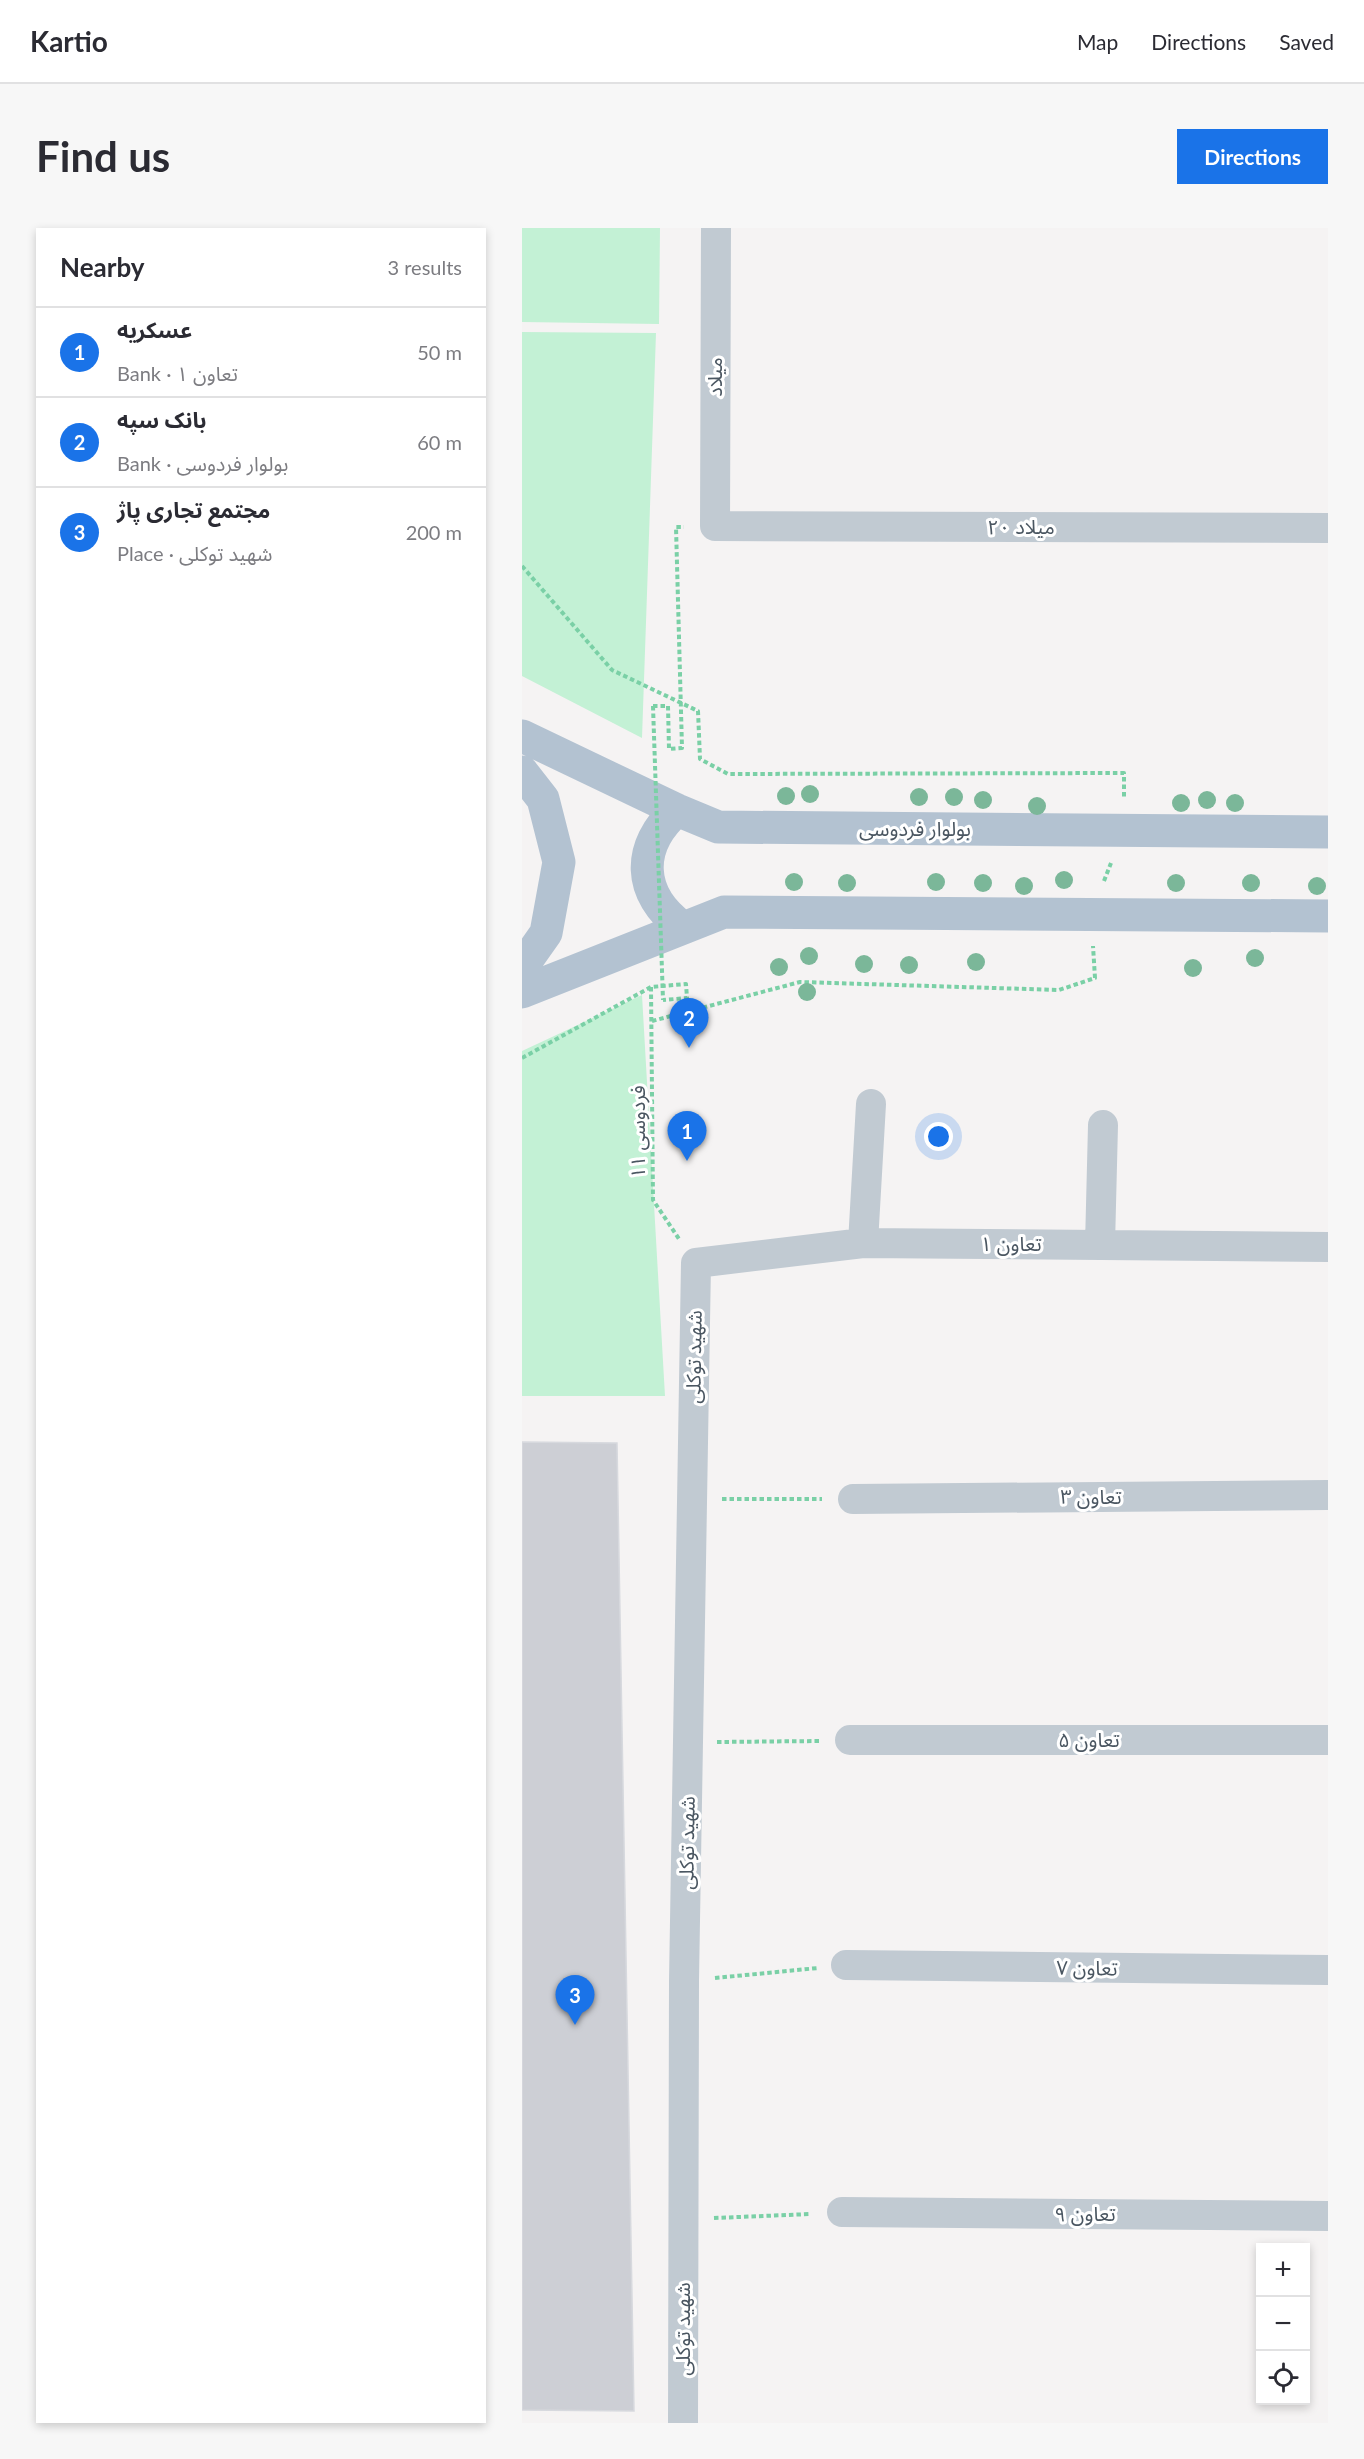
<!DOCTYPE html>
<meta charset="utf-8">
<style>
body{margin:0;font-family:Lato,"Noto Sans Arabic",sans-serif;background:#f7f7f7;color:#2b2b33}
.controls{position:absolute;right:18px;bottom:18px;display:grid;overflow:hidden;border-radius:0px;box-shadow:0 3px 9px #0003}
.controls button{width:54px;height:54px;display:grid;place-items:center;padding:0;border:0;border-bottom:2px solid #e1e1e2;background:#fff;color:#2b2b33;font:30px sans-serif}
.you{position:absolute;left:417px;top:909px;width:21px;height:21px;margin:-15px;border:4px solid #fff;border-radius:50%;background:#1a73e8;box-shadow:0 0 0 9px #1a73e833}
.badge{display:grid;place-items:center;width:39px;height:39px;border-radius:50%;background:#1a73e8;color:#fff;font-size:20px;font-weight:700}
.pin{position:absolute;translate:-50% -50px;filter:drop-shadow(0 2px 3px #0008)}
.pin::after{content:'';position:absolute;top:32px;width:21px;height:18px;background:inherit;clip-path:polygon(0 0,100% 0,50% 100%)}
.list{margin:0;padding:0;list-style:none}
h2{display:flex;justify-content:space-between;align-items:center;height:78px;margin:0;padding:0 24px;font-size:26px}
h2 small{font-size:20px;font-weight:400;color:#7c7c81}
.list li{display:grid;grid-template-columns:39px 1fr auto;gap:18px;align-items:center;box-sizing:border-box;height:90px;padding:0 24px;border-top:2px solid #e1e1e2}
.list b{display:block;font-size:22px;white-space:nowrap}
.list p{margin:0;font-size:20px;white-space:nowrap;color:#7c7c81}
.list em{font-size:20px;font-style:normal;color:#7c7c81}
.icon{flex:none;width:33px;height:33px;fill:none;stroke:currentColor;stroke-width:2;stroke-linecap:round;stroke-linejoin:round}
.map{position:relative;flex:none;width:806px;height:2195px;overflow:hidden;border-radius:0px}
header{display:flex;align-items:center;gap:36px;box-sizing:border-box;height:84px;padding:0 30px;background:#fff;border-bottom:2px solid #e1e1e2}
header strong{font-size:28px}
nav{display:flex;gap:33px;margin-inline-start:auto;font-size:21px}
.intro{display:flex;align-items:center;justify-content:space-between;box-sizing:border-box;height:144px;padding:0 36px}
h1{margin:0;font-size:42px}
.button{padding:15px 27px;border-radius:0px;background:#1a73e8;color:#fff;font-size:21px;font-weight:700}
main{display:flex;gap:36px;padding:0 36px}
aside{flex:1;background:#fff;border-radius:0px;box-shadow:0 3px 9px #0003}
.map>svg:first-child{display:block}
</style>
<header>
<strong>Kartio</strong>
<nav><a>Map</a><a>Directions</a><a>Saved</a></nav>
</header>
<div class="intro"><h1>Find us</h1><a class="button">Directions</a></div>
<main>
<aside>
<h2>Nearby<small>3 results</small></h2>
<ul class="list">
<li><span class="badge">1</span><div><b>عسکریه</b><p>Bank · تعاون ۱</p></div><em>50 m</em></li>
<li><span class="badge">2</span><div><b>بانک سپه</b><p>Bank · بولوار فردوسی</p></div><em>60 m</em></li>
<li><span class="badge">3</span><div><b>مجتمع تجاری پاژ</b><p>Place · شهید توکلی</p></div><em>200 m</em></li>
</ul>
</aside>
<div class="map">
<svg width="806" height="2195" viewBox="0 0 806 2195">
<rect width="100%" height="100%" fill="#f5f3f3"/>
<path fill="#c3f1d5" d="M0,0H138L137,96L0,94Z
M0,104L134,105L120,510L0,448Z
M120,767L143,1168H0V823Z"/>
<path fill="#cdcfd5" stroke="#d7d9de" stroke-width="1.5" d="M0,1214L95,1215L112,2183L0,2182Z"/>
<g fill="none" stroke-linecap="round" stroke-linejoin="round">
<path stroke="#7ad0a6" stroke-width="4" stroke-dasharray="4.5 3" stroke-linecap="butt" d="M0,338L90,442L176,483L178,531L206,546L602,545V570
M131,478H146L147,521L160,520L154,299H162
M582,653L589,635
M129,759L131,972L157,1011
M130,793L278,754L537,762L573,750L571,718
M0,830L129,759L164,756L165,770L141,772
M200,1271H300
M195,1514L298,1513
M193,1750L296,1740
M192,1990L289,1986"/>
<path stroke="#c1cad2" stroke-width="30" d="M194,0L193,298L806,300
M341,1015L349,876
M578,1017L581,897
M331,1271L806,1267
M328,1512H806
M324,1737L806,1742
M320,1984L806,1988
M161,2195L162,1753L174,1035L341,1015L806,1019"/>
<path stroke="#b3c2d1" stroke-width="33" d="M0,508L155,582L196,599L806,604
M0,544L21,571L37,634L24,705L0,739
M155,582C114,618 115,666 160,699
M0,764L202,684L806,688"/>
<path stroke="#7ad0a6" stroke-width="4" stroke-dasharray="4.5 3" stroke-linecap="butt" d="M131,478L141,772"/>
</g>
<g fill="#7bb799">
<circle cx="288" cy="566" r="9"/>
<circle cx="264" cy="568" r="9"/>
<circle cx="397" cy="569" r="9"/>
<circle cx="432" cy="569" r="9"/>
<circle cx="461" cy="572" r="9"/>
<circle cx="685" cy="572" r="9"/>
<circle cx="659" cy="575" r="9"/>
<circle cx="713" cy="575" r="9"/>
<circle cx="515" cy="578" r="9"/>
<circle cx="542" cy="652" r="9"/>
<circle cx="272" cy="654" r="9"/>
<circle cx="414" cy="654" r="9"/>
<circle cx="325" cy="655" r="9"/>
<circle cx="461" cy="655" r="9"/>
<circle cx="654" cy="655" r="9"/>
<circle cx="729" cy="655" r="9"/>
<circle cx="502" cy="658" r="9"/>
<circle cx="795" cy="658" r="9"/>
<circle cx="287" cy="728" r="9"/>
<circle cx="733" cy="730" r="9"/>
<circle cx="454" cy="734" r="9"/>
<circle cx="342" cy="736" r="9"/>
<circle cx="387" cy="737" r="9"/>
<circle cx="257" cy="739" r="9"/>
<circle cx="671" cy="740" r="9"/>
<circle cx="285" cy="764" r="9"/>
</g>
<g text-anchor="middle" stroke-width="6" stroke-linejoin="round" paint-order="stroke">
<g font-size="20" fill="#4a5661" stroke="#fff">
<text transform="translate(193 149) rotate(-90)" y="7">میلاد</text>
<text x="499" y="306">میلاد ۲۰</text>
<text x="393" y="608">بولوار فردوسی</text>
<text transform="translate(116 904) rotate(-90)" y="7">فردوسی ۱۱</text>
<text x="489" y="1023">تعاون ۱</text>
<text transform="translate(172 1129) rotate(-89)" y="7">شهید توکلی</text>
<text x="569" y="1276">تعاون ۳</text>
<text x="567" y="1519">تعاون ۵</text>
<text transform="translate(165 1615) rotate(-89)" y="7">شهید توکلی</text>
<text transform="translate(565 1740) rotate(1)" y="7">تعاون ۷</text>
<text x="563" y="1993">تعاون ۹</text>
<text transform="translate(161 2101) rotate(-90)" y="7">شهید توکلی</text>
</g>
</g>
</svg>
<div class="controls">
<button>+</button>
<button>−</button>
<button><svg class="icon" aria-label="locate" viewBox="0 0 24 24"><circle cx="12" cy="12" r="6"/><path d="M12 2v4M12 18v4M2 12h4M18 12h4"/></svg></button>
</div>
<div class="you"></div>
<div class="pin badge" style="left:165px;top:933px">1</div>
<div class="pin badge" style="left:167px;top:820px">2</div>
<div class="pin badge" style="left:53px;top:1797px">3</div>
</div>
</main>
